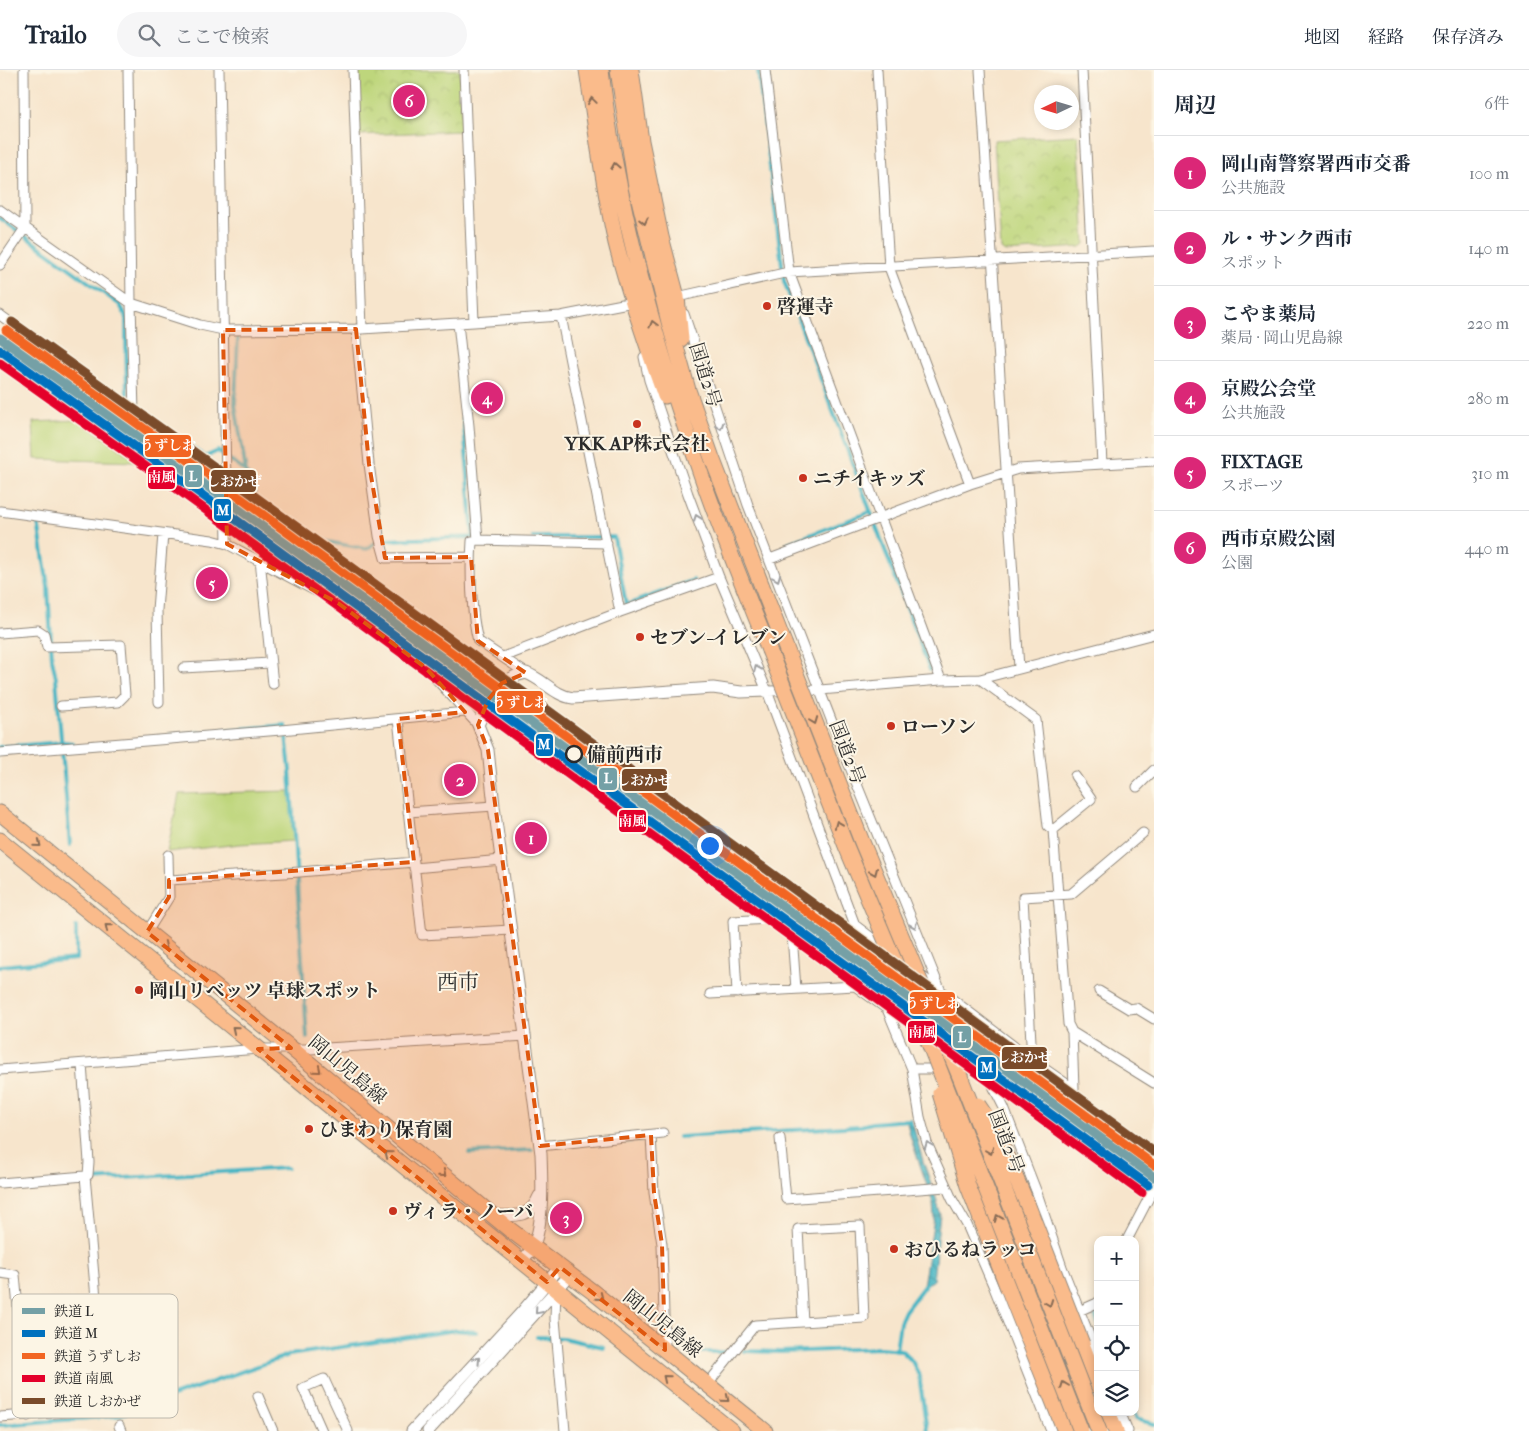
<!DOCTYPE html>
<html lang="ja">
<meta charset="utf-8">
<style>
body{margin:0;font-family:"IM FELL French Canon","Noto Serif JP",serif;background:#f6f6f7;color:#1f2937}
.controls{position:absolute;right:15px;bottom:15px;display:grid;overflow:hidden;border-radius:10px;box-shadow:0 2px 8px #0003}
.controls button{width:45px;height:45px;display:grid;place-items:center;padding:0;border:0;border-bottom:1px solid #e0e1e3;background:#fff;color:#1f2937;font:25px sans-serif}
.compass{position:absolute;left:1034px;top:15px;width:45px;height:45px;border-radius:50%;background:#fff;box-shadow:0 2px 8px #0003;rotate:266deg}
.you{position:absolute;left:709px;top:775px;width:18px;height:18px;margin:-12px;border:4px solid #fff;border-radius:50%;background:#1a73e8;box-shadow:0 0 0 8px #1a73e833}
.badge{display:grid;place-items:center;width:32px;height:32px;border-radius:50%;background:#db2777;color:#fff;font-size:16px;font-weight:700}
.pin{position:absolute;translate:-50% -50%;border:2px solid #fff;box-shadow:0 1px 5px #0006}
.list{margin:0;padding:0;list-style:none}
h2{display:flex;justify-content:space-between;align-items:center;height:65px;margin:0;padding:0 20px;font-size:21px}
h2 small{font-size:16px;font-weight:400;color:#747a83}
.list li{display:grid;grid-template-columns:32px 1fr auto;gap:15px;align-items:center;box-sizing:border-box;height:75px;padding:0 20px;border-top:1px solid #e0e1e3}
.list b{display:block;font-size:19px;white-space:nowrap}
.list p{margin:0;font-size:16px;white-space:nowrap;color:#747a83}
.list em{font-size:16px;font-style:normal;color:#747a83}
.icon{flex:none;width:28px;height:28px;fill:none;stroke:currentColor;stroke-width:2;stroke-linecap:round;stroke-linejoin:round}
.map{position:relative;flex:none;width:1154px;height:1361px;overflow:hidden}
header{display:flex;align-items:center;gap:30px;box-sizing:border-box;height:70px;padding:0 25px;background:#fff;border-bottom:1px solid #e0e1e3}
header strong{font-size:24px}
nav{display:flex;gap:28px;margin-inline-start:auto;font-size:18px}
.search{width:350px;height:45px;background:#f6f6f7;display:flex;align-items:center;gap:12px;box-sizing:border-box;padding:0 18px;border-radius:28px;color:#747a83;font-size:19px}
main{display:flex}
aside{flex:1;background:#fff}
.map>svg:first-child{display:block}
</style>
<header>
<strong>Trailo</strong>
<div class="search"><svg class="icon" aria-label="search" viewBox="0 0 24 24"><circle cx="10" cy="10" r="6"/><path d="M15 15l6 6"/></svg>ここで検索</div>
<nav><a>地図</a><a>経路</a><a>保存済み</a></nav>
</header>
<main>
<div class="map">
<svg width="1154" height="1361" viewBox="0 0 1154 1361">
<defs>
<pattern id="park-crowns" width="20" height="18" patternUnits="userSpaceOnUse" patternTransform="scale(1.25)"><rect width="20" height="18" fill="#bed67b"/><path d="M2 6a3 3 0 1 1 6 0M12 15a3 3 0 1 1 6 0" fill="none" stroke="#a3b86a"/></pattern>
<pattern id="water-waves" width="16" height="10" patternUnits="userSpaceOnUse" patternTransform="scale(1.25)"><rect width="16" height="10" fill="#49b6c4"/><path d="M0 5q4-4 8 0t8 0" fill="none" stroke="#3d949f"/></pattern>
</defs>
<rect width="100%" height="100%" fill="#fcf5e5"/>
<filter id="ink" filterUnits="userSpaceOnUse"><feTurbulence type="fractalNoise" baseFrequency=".02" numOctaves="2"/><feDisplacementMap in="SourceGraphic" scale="10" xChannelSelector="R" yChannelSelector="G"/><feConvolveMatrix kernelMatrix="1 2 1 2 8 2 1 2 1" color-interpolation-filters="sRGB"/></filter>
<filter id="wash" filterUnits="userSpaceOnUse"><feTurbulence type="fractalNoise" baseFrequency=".0096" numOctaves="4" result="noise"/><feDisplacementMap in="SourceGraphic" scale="20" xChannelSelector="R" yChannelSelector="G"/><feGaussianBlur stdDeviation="1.12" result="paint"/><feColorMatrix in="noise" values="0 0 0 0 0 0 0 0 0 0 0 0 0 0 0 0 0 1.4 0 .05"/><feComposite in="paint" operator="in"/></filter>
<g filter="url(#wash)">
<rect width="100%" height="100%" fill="#f7e5cc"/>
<path fill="#bed67b" stroke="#748053" d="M79,350L138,392L35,389L33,352Z
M290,721L293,771L240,774L167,782L179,724Z"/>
<path fill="url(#park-crowns)" stroke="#748053" d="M356,0H460L462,61L358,65Z
M1078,65L1085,174L1081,177L1005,182L1001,179L994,70Z"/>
<path fill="url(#water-waves)" stroke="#3a7078" d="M911,1048L923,1091L937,1131L940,1144L933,1211L923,1216L934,1148L933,1133L911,1069L906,1049Z"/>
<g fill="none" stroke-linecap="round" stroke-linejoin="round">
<path stroke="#49b6c4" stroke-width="4" d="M758,0L784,211L930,600
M0,148L120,235L126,246L127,330L205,387L218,381L246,402
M238,265L235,334L246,402L257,431L307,468L367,479L376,472L386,470L473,467L463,343
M38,452L48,517L52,589L56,608L70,775
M533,467H614L626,535L693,510
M788,473L870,442
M171,665L285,655L290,701L307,968
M0,677L64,672L72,673
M0,896L76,889V857
M679,1067L861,1056L872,1053L909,1050L910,1052
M611,1073L644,1070
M469,1083L532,1080
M92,1110L287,1098
M1095,1246L1098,1253
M537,1267L563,1268L603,1277
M896,1280L900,1252L905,1241L927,1212
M744,1281L780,1282L880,1278L901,1280L912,1291L919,1305L927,1361
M691,1282H728
M1134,1342L1136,1349L1154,1354
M0,1355L116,1346L289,1285L456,1260L476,1262"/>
</g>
</g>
<g filter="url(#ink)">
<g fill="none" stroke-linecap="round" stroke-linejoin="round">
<g stroke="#91887c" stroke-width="11">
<path id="minor" d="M128,0L131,233L134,342
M219,0L227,474
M353,0L362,259
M464,0L474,252
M765,0L789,202L941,610
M877,0L889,197L970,414
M980,0L1019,598
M1082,0L1102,394
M0,140L131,233L200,255L223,260L362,259L474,252L561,246L633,232L634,235
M0,195L25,158L24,0
M678,230L677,227L789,202L1154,181
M684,244L748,435L839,670L940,919
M0,245L134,342L201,395L226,405
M561,246L620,542
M458,253L469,356L478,470L472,471C470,499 471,544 478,571L526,603
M356,259L369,394L379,466L385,488L471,487
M0,281L227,444
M644,287L649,310L688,424L719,507L767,621L855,855L1032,990L1074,1019
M0,441L212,470L227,474L338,533L426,598L478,655
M478,470L607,473
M770,489L970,414L1018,399L1154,391
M260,490L273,614
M0,563L38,560L44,564L47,577L121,575L125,625L118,632L61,636
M503,587L620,542L719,507
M183,598L270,593
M980,609L1036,650L1048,756L1053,760
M767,621L820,620L941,610L980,609L1154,564
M159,632L157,540L163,464
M398,649L422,865L511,860
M0,683L281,660L465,642
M1137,717L1154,700
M408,742L494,736
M414,798L502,790
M169,810L300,802L414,792
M147,862L169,827L168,785
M1099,921L1129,939L1136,938L1154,949
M737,923L733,851L772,849L792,865L796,919
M710,924L855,916L887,939L912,999
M1072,962L1068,954L1053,760L1091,729L1075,706
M1032,990L1023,827L1071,824L1143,763
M82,994L89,1092L88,1105L85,1106
M0,1000L258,979H310L526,966
M1074,1019L1072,962L1154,1013
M651,1065L654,1123L662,1174L665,1280
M780,1068L786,1129L946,1117
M540,1076L663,1063
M0,1113L85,1106L106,1339L0,1347
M1127,1170L1154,1118
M0,1203L15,1205L28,1346
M556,1220L555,1249L565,1361
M1079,1241L1097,1233L1098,1232
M21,1269L99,1261
M709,1315L714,1306L755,1255L864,1248L860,1156L798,1159L803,1252
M258,1326L273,1361
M1120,1342L1128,1361
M119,1356L121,1361
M322,1361L303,1318L324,1309L348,1361
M1051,1361L993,1215L967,1155L952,1129L927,1073L920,1047L912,999H975L991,1012L1004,1038L1037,1123L1062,1197L1098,1287"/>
</g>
<g stroke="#91887c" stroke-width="13">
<path id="tertiary" d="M493,1145C514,1146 530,1149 539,1126
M521,1192C525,1187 530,1182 533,1177C544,1154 542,1109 541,1084L494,736L488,680L478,655C488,631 498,608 526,603C543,609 555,626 573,628L713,618L741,622L767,621
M412,1361L521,1243L560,1197
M428,1361L570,1205"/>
</g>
<g stroke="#91887c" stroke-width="17">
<path id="primary" d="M0,743L291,978L509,1159L593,1222L765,1361
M0,770L732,1361"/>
</g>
<g stroke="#91887c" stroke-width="17">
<path id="trunk" d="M587,0C596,58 603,116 616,173C629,225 647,276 665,326
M601,0C617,139 656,275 702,407C722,465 746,522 769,580
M618,0L636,117L669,252L688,320L712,388L784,573
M631,0L641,71L661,167L677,227L681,269
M1008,1218L1065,1361
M1082,1274L1098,1316
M1108,1342L1116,1361"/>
</g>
<use href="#minor" stroke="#fff" stroke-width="9"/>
<use href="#tertiary" stroke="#fff" stroke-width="11"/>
<use href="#primary" stroke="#fabb8b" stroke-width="15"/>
<use href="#trunk" stroke="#fabb8b" stroke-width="15"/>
<g stroke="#91887c" stroke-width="17" stroke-linecap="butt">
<path id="trunk-bridge" d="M784,573L862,772L961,1009L1099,1361
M769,580L846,776L931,978L1081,1361
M940,1023L968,1116L1008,1218
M978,1035L995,1060L1028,1136L1082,1274"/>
</g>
<use href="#trunk-bridge" stroke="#fabb8b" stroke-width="15"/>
<g stroke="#fcf5e5" stroke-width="12">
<path id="rail-1" d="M0,268L178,395L1154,1107"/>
</g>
<g stroke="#fcf5e5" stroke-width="12">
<path id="rail-2" d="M0,280L172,403L1148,1115"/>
</g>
<g stroke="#fcf5e5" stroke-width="12">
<path id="rail-3" d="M6,260L184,387L1154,1095"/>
</g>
<g stroke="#fcf5e5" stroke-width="12">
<path id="rail-4" d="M0,293L166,411L1142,1123"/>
</g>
<g stroke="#fcf5e5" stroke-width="12">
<path id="rail-5" d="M12,252L190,379L1154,1082"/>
</g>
<use href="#rail-1" stroke="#74a0a6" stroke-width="9"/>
<use href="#rail-2" stroke="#0071be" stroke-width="9"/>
<use href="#rail-3" stroke="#f26522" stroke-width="9"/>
<use href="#rail-4" stroke="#e4002b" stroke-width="9"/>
<use href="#rail-5" stroke="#7a4b2a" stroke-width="9"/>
</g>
<defs><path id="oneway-chevron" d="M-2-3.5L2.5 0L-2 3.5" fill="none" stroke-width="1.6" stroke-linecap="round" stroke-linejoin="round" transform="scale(1.25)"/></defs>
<g stroke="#886c56">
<use href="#oneway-chevron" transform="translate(592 31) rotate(-98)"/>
<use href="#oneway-chevron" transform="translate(615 96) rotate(-100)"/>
<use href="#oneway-chevron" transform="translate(644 151) rotate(77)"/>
<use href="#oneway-chevron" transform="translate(653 254) rotate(-105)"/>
<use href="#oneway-chevron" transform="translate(814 651) rotate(69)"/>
<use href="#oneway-chevron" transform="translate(838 754) rotate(-112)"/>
<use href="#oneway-chevron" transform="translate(38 774) rotate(39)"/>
<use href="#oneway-chevron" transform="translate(874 802) rotate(67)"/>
<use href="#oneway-chevron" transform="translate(108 857) rotate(-141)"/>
<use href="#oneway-chevron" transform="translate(164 876) rotate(39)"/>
<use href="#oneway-chevron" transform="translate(235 959) rotate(-141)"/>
<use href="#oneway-chevron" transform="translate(318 1000) rotate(40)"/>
<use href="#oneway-chevron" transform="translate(990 1081) rotate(69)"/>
<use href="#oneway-chevron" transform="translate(388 1084) rotate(-141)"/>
<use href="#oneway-chevron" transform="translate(443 1104) rotate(40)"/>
<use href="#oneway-chevron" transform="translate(998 1148) rotate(-112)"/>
<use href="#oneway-chevron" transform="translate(600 1227) rotate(39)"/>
<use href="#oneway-chevron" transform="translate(1049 1233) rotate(69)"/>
<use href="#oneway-chevron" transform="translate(666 1308) rotate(-141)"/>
<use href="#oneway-chevron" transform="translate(1064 1315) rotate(-111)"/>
<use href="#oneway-chevron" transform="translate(726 1329) rotate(39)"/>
</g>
<g stroke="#a0a0a0">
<use href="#oneway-chevron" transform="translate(720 356) rotate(71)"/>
<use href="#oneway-chevron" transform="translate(697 448) rotate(-110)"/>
<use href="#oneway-chevron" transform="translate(777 508) rotate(69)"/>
<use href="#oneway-chevron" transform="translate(757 599) rotate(-113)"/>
<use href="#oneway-chevron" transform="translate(914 855) rotate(68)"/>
<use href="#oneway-chevron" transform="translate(928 1075) rotate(-111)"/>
<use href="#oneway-chevron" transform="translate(538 1241) rotate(131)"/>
<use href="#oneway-chevron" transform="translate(477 1290) rotate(-47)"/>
</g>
</g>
<path fill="#df570e" fill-opacity="0.2" stroke="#df570e" stroke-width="4" stroke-dasharray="10 6" stroke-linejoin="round" d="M356,259L369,394L385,488L471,487L478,571L526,603L502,613L488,630L478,655L488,680L540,1076L651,1065L654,1123L662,1174L665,1280L560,1197L547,1212L258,979L291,978L147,862L169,827V810L414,792L398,649L465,642L426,598L338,533L227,474L223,260Z"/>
<g fill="#c8321e" stroke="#fcf5e5" stroke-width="2">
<circle cx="767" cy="236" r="5"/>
<circle cx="637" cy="354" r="5"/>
<circle cx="803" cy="408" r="5"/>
<circle cx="640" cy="567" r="5"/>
<circle cx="891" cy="656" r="5"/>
<circle cx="139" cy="920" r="5"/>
<circle cx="309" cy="1059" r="5"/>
<circle cx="393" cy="1141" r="5"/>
<circle cx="894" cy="1179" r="5"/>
</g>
<circle fill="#fcf5e5" stroke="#2b2b2b" stroke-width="2.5" cx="574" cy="684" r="8"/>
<g text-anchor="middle" stroke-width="4" stroke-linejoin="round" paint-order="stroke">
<g font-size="19" font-weight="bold" fill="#2b2b2b" stroke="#fcf5e5" text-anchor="start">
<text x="777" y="243">啓運寺</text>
<text x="637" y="380" text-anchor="middle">YKK AP株式会社</text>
<text x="813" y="415">ニチイキッズ</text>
<text x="650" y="574">セブン-イレブン</text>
<text x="901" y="663">ローソン</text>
<text x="149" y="927">岡山リベッツ 卓球スポット</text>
<text x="319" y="1066">ひまわり保育園</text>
<text x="403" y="1148">ヴィラ・ノーバ</text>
<text x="904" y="1186">おひるねラッコ</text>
</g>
<g font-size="19" fill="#2b2b2b" stroke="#fcf5e5">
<text transform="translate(706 305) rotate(73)" y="7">国道2号</text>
<text transform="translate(848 682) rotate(69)" y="7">国道2号</text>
<text transform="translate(348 999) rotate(40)" y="7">岡山児島線</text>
<text transform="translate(1007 1071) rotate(69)" y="7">国道2号</text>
<text transform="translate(663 1253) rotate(39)" y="7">岡山児島線</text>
</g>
<g font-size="19" font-weight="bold" fill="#2b2b2b" stroke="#fcf5e5" text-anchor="start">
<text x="587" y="691">備前西市</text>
</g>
<g font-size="21" fill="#2b2b2b" stroke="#fcf5e5">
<text x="458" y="919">西市</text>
</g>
</g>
<rect x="12" y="1224" width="166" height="124" rx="8" fill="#fcf5e5" stroke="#bdb8ad" stroke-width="1"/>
<rect x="22" y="1238" width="23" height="6" fill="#74a0a6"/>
<rect x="22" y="1260" width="23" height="7" fill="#0071be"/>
<rect x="22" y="1283" width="23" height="6" fill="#f26522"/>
<rect x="22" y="1305" width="23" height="7" fill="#e4002b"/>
<rect x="22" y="1328" width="23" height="6" fill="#7a4b2a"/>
<g font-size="14" fill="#2b2b2b">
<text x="54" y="1246">鉄道 L</text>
<text x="54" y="1268">鉄道 M</text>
<text x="54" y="1291">鉄道 うずしお</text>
<text x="54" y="1313">鉄道 南風</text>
<text x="54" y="1336">鉄道 しおかぜ</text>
</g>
<g stroke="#fcf5e5" stroke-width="2">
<rect x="144" y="364" width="48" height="24" rx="5" fill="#f26522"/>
<rect x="184" y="394" width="19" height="24" rx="5" fill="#74a0a6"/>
<rect x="147" y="396" width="29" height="24" rx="5" fill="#e4002b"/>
<rect x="210" y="399" width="47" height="24" rx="5" fill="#7a4b2a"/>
<rect x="213" y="428" width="19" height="24" rx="5" fill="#0071be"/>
<rect x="496" y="620" width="48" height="24" rx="5" fill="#f26522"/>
<rect x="535" y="663" width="19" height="24" rx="5" fill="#0071be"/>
<rect x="598" y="697" width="20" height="24" rx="5" fill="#74a0a6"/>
<rect x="621" y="698" width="47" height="24" rx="5" fill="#7a4b2a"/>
<rect x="618" y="739" width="29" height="24" rx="5" fill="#e4002b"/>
<rect x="909" y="921" width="47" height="24" rx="5" fill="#f26522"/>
<rect x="907" y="950" width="29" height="24" rx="5" fill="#e4002b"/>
<rect x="952" y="955" width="20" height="24" rx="5" fill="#74a0a6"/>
<rect x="1001" y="976" width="47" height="24" rx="5" fill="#7a4b2a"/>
<rect x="977" y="986" width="20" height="24" rx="5" fill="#0071be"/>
</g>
<g font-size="14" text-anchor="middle" font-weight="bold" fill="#fff">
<text x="168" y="380">うずしお</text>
<text x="193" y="411">L</text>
<text x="161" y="412">南風</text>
<text x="234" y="416">しおかぜ</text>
<text x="223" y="445">M</text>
<text x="520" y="637">うずしお</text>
<text x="544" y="679">M</text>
<text x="608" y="713">L</text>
<text x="644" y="715">しおかぜ</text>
<text x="632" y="756">南風</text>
<text x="933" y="938">うずしお</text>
<text x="922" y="967">南風</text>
<text x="962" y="972">L</text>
<text x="1024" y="992">しおかぜ</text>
<text x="987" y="1002">M</text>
</g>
</svg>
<div class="controls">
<button>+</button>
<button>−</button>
<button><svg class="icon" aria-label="locate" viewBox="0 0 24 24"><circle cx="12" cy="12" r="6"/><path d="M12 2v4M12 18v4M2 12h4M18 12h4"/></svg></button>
<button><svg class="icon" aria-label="layers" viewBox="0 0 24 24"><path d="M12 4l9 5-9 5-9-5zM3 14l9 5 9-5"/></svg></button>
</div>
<svg class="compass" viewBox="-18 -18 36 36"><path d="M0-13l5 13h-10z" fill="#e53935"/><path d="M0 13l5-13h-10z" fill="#747a83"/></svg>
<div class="you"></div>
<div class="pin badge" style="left:531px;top:768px">1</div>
<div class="pin badge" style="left:460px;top:710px">2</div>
<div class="pin badge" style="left:566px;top:1148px">3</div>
<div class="pin badge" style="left:487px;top:328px">4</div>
<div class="pin badge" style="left:212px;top:513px">5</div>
<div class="pin badge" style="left:409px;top:31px">6</div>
</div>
<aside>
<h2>周辺<small>6件</small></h2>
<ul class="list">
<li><span class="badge">1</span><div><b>岡山南警察署西市交番</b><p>公共施設</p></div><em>100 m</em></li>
<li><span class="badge">2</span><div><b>ル・サンク西市</b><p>スポット</p></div><em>140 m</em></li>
<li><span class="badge">3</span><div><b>こやま薬局</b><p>薬局 · 岡山児島線</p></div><em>220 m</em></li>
<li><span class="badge">4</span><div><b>京殿公会堂</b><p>公共施設</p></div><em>280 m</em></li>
<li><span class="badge">5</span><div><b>FIXTAGE</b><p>スポーツ</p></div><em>310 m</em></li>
<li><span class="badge">6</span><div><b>西市京殿公園</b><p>公園</p></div><em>440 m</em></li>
</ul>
</aside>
</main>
